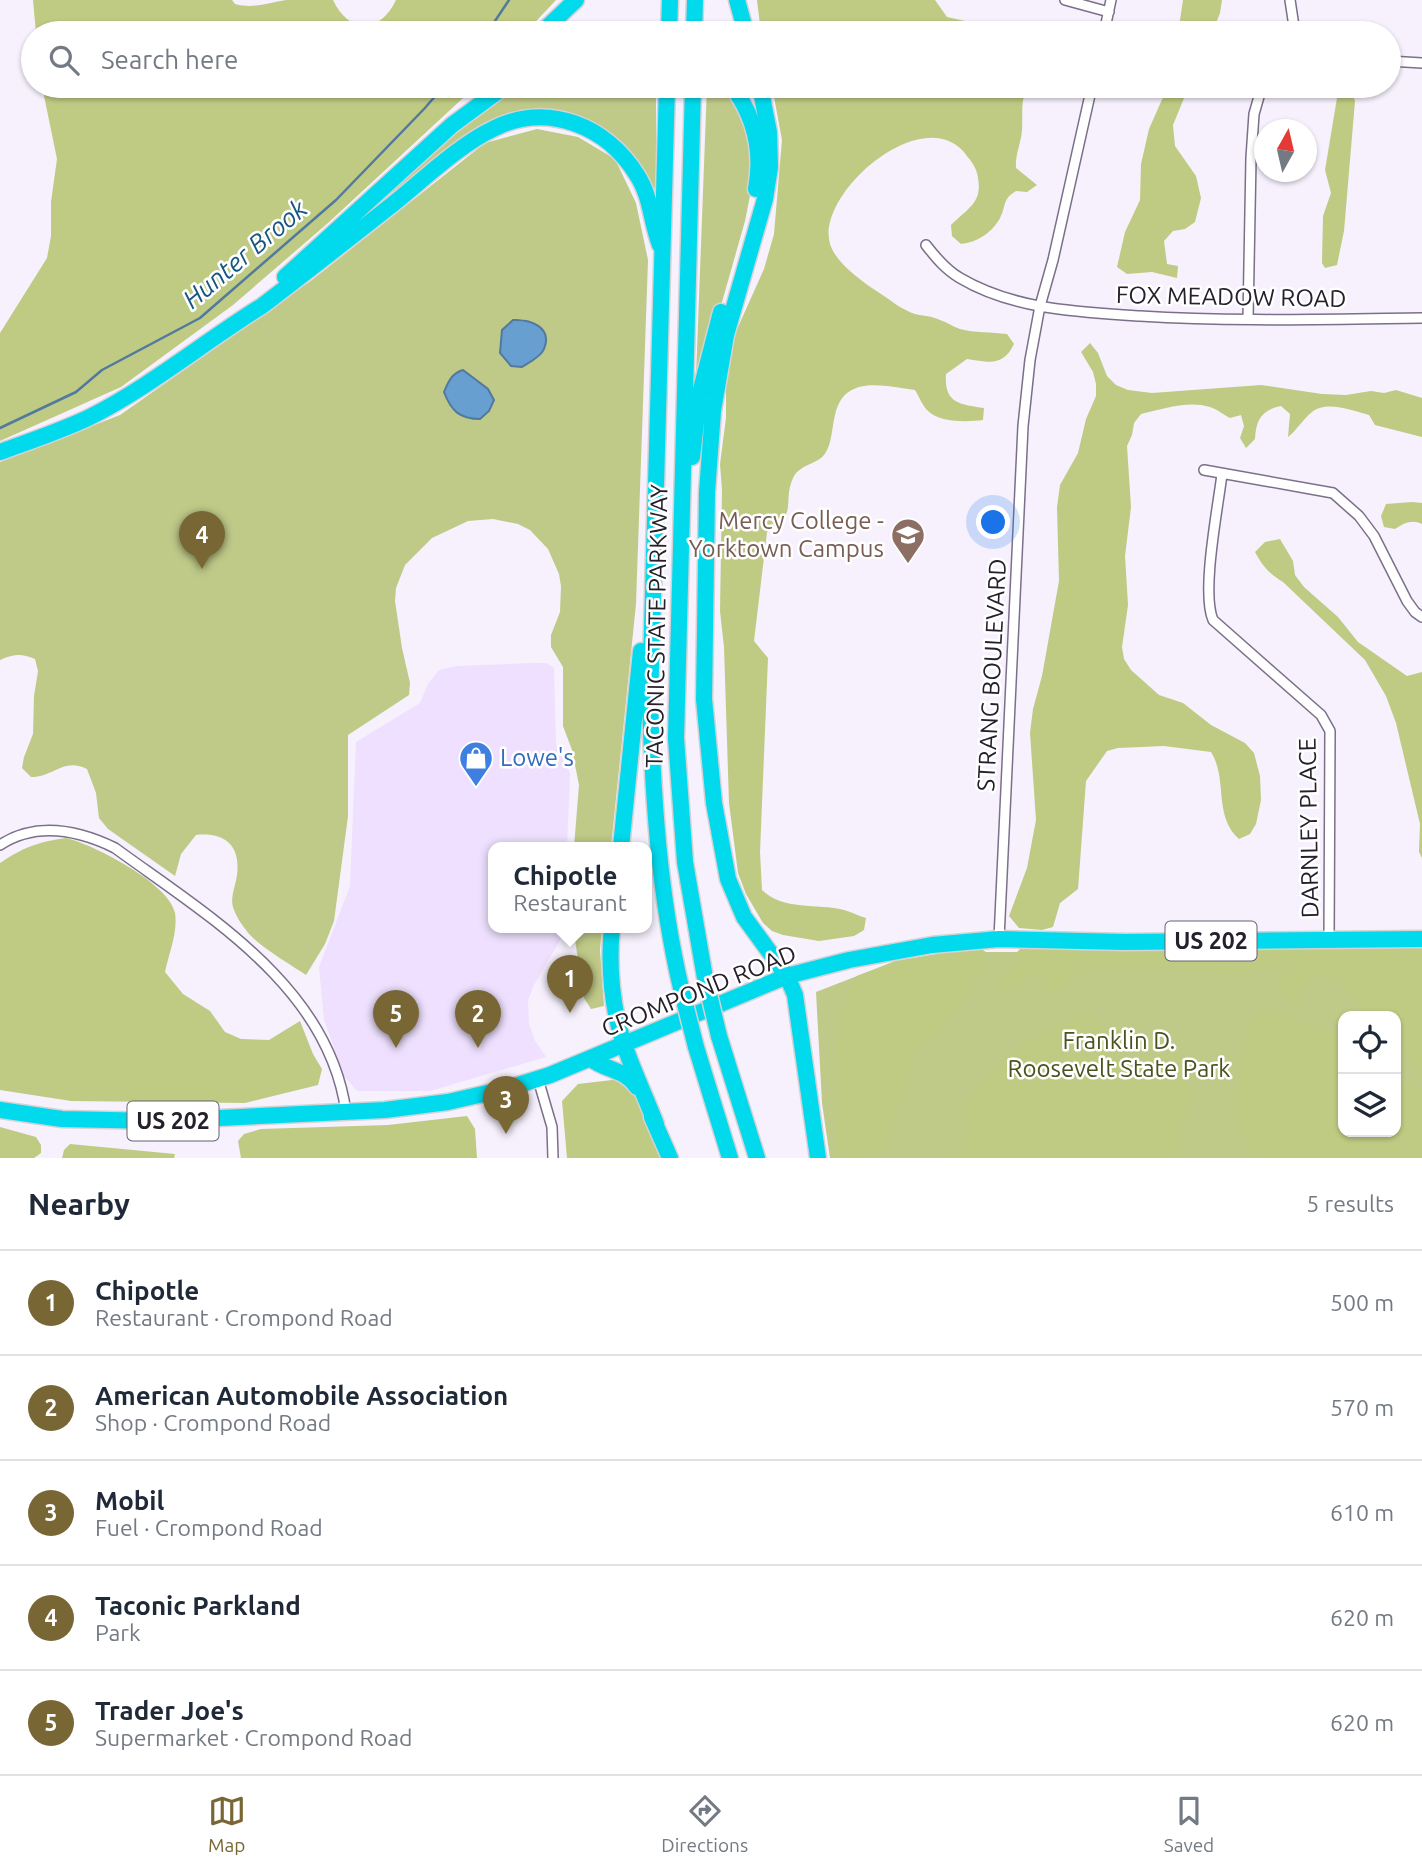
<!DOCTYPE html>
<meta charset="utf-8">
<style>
body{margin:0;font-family:Ubuntu,sans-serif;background:#f6f6f7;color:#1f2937}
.controls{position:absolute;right:21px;bottom:21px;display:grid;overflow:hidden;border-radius:14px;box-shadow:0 2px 5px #0004}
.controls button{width:63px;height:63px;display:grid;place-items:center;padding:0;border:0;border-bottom:2px solid #e0e1e3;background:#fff;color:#1f2937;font:35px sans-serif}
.compass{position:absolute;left:1254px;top:119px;width:63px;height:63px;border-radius:50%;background:#fff;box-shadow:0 2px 5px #0004;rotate:8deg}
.you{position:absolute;left:994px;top:523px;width:24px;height:24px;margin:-18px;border:5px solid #fff;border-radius:50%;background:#1a73e8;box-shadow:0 0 0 10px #1a73e833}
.badge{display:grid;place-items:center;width:46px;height:46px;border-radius:50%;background:#786634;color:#fff;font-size:23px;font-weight:700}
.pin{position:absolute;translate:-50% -58px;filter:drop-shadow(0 2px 4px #0008)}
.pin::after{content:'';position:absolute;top:37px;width:24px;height:21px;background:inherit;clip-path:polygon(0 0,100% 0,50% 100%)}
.popup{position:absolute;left:488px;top:842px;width:164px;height:91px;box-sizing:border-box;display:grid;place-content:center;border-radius:14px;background:#fff;filter:drop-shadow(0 2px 5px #0005);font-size:23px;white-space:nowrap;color:#747a83}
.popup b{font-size:26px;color:#1f2937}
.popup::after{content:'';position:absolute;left:50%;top:100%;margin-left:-14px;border:14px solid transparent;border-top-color:#fff}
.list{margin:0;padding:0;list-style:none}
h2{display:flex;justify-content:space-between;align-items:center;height:91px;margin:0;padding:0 28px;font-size:30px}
h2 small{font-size:23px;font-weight:400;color:#747a83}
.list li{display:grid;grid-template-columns:46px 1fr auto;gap:21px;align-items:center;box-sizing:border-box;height:105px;padding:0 28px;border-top:2px solid #e0e1e3}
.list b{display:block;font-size:26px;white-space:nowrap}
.list p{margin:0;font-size:23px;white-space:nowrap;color:#747a83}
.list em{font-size:23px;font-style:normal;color:#747a83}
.icon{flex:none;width:38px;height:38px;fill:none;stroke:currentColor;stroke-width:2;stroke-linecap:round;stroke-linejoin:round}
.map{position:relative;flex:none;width:1422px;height:1158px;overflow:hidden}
.search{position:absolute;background:#fff;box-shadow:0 2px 5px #0004;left:21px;right:21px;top:21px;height:77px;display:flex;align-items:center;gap:18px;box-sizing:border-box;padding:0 24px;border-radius:38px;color:#747a83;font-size:26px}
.sheet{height:616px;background:#fff}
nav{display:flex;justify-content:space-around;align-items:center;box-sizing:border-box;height:98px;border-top:2px solid #e0e1e3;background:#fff;font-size:19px;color:#747a83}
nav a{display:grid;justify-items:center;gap:4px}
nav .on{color:#786634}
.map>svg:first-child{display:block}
</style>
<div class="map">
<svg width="1422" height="1158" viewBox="0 0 1422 1158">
<rect width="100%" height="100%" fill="#f6f1fd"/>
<path fill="#eee0fe" d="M533,663H546L554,668L556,744L570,773L567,847H493V927H562V937L534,985L528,1000L529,1024L535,1041L546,1057L430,1091H357L344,1076L324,1019L319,967L350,886L356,742L420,703L428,684L439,670L457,666Z"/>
<path fill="#bfc988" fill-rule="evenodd" d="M520,86H656V187L652,190L598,126L493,124L355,230L353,225L443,142Z
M707,86H726L753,141L755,170L745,221L701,376L696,377Z
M537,129L578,137L615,159L636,203L648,260L636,604L611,847H574L579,785L572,750L563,726V667L551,647V635L560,612L561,586L559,574L548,549L530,530L518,524L493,519L468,521L432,538L405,565L396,588L395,601L402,648L410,683L409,695L348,735V816L334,921L325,944L306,975C291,965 255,944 246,930C241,924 235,914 233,907C230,898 236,884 237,875C241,845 224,832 196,835L181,854L175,876L108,829L99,818L96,793L87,769C64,757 54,777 31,777L22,768L24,757L33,734L34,696L38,671L35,659C21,653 14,654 0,660V462L120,415L312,280L485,143ZM524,319L500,353L502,330L514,320Z
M573,927H602L600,950L604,1006L591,1009L584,998Z
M1422,951V1158H830L822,1103L816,992L870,971L972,952ZM1343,1016H1396V1132H1343Z"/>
<path fill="#bfca83" d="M33,0H232L235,4C254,9 268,3 286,0C301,0 318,0 333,0C349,34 380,34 396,0H556L525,33H36Z
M757,0H935L947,17L983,25L992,33H761Z
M1183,0H1222L1220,13L1212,33H1178Z
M42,86H476L328,223L233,305L121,387L0,441V333L47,258L51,236V202L57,159Z
M772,86H1028C1020,101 1023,113 1022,130C1021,144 1015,154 1016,168L1037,185L1027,192L1016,191C1001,200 1007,206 999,220C990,234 977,242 961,244L952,236L951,225C970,206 984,202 977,173C974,163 969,159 963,151C918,102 808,201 832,249C840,266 863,282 878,292C889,299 902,310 915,314C923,316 932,316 940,320C947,322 953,327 960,329C974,333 992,332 1007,334L1014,344C1003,367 989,362 967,359L946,374C944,403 959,404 984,408L983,420C968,422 939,423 927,410C922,405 919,396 915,390C884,386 844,374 835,415C832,427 832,442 826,452C819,465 800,463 793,478C782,503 799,514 767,532L754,641L768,658L760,852L762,890C783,911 817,903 844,910C851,912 859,916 866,918L864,930L854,936L819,941L783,935L772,931L763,923L746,894L738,873L729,803L724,647L720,611L722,490L720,464L726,418V372L734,336L764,269L774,234L782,140Z
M1168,86H1189L1173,125L1175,146L1196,176L1201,198L1195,222L1185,229L1173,231L1164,241L1167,264L1178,266L1177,278L1152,272L1127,274L1117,267L1125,232L1140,200L1141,164L1149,129Z
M1339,86L1351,89L1355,101L1344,231L1337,265L1325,268L1322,263L1323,216L1331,193L1325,170Z
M1090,343L1098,353L1107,376L1116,385L1128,390L1152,393L1261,385L1322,394L1346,395L1371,391L1384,393L1396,390L1422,398V437L1375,425L1369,415C1353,411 1327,400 1312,412C1303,419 1297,430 1288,437L1290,414L1281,406C1262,410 1256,419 1255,439L1246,448L1240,438L1244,426L1241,415L1230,418C1224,415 1217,409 1210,407C1189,400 1162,409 1141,414L1134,423L1132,435L1127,446L1131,507L1125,556L1128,605L1122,647L1124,659L1131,670L1159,695L1183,703L1211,725L1245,743L1254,753L1260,776L1261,800L1256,824L1250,834L1239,839C1213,816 1228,779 1211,752L1164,746L1118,748L1107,751L1086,781L1078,889L1060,903L1053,927L1042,930L1019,928L1009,916L1027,868L1036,820L1030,733L1033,709L1042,676L1059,581L1057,507L1060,485L1078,453L1086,419L1096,396V384L1093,372L1081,352Z
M1412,502L1422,503V524C1412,519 1404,523 1395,529L1384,527L1381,516L1386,504Z
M1280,539L1293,561L1295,575L1304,587L1338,617L1358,642L1407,676L1422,672V858L1419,852L1420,824L1396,723L1386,696L1365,660L1283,582C1269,574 1262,565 1255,552L1265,542Z
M66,838C93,844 170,884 175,913C178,932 169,953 165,972L183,994L210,1011L225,1032L241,1039L269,1040L300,1021L313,1054L322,1069L318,1085L245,1103L71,1101L0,1090V863C24,847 38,842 66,838Z
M978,947L986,952L982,969L965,997L944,1026L913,1055L887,1145L873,1158H837C834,1112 830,1056 842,1012C845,1000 852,988 857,976L895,961Z
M1022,947H1422V1074C1407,1064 1408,1049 1396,1039V1016H1368L1342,984L1326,975L1308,979L1299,999L1286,1003L1277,983L1285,967C1268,965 1254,972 1237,973C1192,976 1103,948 1068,982C1065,986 1062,992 1060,996L1043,989L1042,976L1029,973L1019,986L1000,992L999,981L1013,965L1017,952Z
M1258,1008L1287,1015L1343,1038V1132H1396V1071L1422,1093V1158H1250L1236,1107L1240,1067L1247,1030Z
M1092,1016L1097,1020L1120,1064L1167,1054H1181L1190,1102V1111L1178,1130L1177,1158H954L970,1128L961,1112C986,1075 1022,1039 1064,1022C1072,1018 1083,1018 1092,1016Z
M621,1079L631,1085L665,1158H567L562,1101L578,1084Z
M467,1116L475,1129L477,1158H241L238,1141L244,1134L261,1129L388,1125Z
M0,1127L36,1137L41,1145V1153L34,1158H0Z
M70,1144L175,1154L174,1158H62L64,1150Z"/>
<path fill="#669fd0" stroke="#52799e" stroke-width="2" d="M513,320C530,319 553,327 544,349C541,357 528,363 522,367L511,366L500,353L502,330Z
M463,370L488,389L494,400L489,411L480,419C460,419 451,411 444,392C448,382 452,373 463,370Z"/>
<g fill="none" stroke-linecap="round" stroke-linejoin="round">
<path stroke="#52799e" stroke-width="2.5" d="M487,33L509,0
M0,428L76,392L102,370L200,318L336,200L424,109L444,86"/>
<g stroke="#7c6f89" stroke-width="12">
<path id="street" d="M1065,0L1109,12
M1290,0L1295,33
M1104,33L1111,0
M1389,61L1422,63
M926,245C936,258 946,270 960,278C1014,310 1080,312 1140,316C1234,322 1328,319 1422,318
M1248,319L1251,158L1254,114L1262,86
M1204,470L1333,493L1359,516L1374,536L1407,601L1415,612L1422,617
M1222,474C1218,508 1201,592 1213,620L1321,715L1330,731L1329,940
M0,845C37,821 78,830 115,848C208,916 329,987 346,1112
M999,939L1023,426L1030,360L1040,306L1053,260L1092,86
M538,1079L552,1127L553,1158"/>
</g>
<g stroke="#d3d2d5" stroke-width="19">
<path id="highway" d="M737,0L746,33
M541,33L576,0
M669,33L670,0
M694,33L695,0
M667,86L650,702C653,799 659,894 681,988
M693,86L676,738L685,862L705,978
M732,86C755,117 763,152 756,189
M760,86L769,132L770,167L765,199L726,335L713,411L707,492L704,699L714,803L728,879L744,917L787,976L795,995L818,1158
M285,277L452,125L505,86
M0,452C30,441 61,431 90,417C151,386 204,342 262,306C304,274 346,241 388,208C420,183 458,145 495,128C548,102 607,126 637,175C651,196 651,222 660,245
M692,457L699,397L721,312
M621,847L641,651
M612,927C608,966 612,1010 625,1047C634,1073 646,1098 656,1124
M719,1036L757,1158
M696,1047L730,1158
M591,1059C607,1071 625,1069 637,1087
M0,1110L62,1119L157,1121L385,1110L448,1102L505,1089L550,1075L787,976L849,960L932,945L999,939L1125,942L1422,939
M652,1117L670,1158"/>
</g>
<use href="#street" stroke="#fff" stroke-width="9"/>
<use href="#highway" stroke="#01daec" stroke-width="16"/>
<g stroke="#d3d2d5" stroke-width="19" stroke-linecap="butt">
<path id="highway-bridge" d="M705,978L719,1036
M681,988L696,1047"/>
</g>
<use href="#highway-bridge" stroke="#01daec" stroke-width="16"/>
</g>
<defs>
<g id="school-pin" transform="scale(1.75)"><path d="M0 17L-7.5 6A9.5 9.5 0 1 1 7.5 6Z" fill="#8d6e63" stroke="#fff"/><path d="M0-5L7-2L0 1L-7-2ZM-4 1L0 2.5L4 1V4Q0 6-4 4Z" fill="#fff"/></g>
<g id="shop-pin" transform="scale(1.75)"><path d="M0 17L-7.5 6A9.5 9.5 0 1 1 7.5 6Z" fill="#3f7fe0" stroke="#fff"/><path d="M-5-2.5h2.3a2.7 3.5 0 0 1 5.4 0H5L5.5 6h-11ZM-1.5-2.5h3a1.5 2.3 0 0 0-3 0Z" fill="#fff"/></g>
</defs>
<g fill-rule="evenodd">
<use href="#school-pin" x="908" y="535"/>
<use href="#shop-pin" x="476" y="758"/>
</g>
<g text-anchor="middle" stroke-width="5" stroke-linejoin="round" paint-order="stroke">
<g fill="#fff" stroke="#66636b" stroke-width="2">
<rect x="1165.5" y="921.5" width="91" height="39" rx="5"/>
<rect x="127.5" y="1101.5" width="91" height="39" rx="5"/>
</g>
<g font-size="23" font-weight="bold" fill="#25202b">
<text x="1211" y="949">US 202</text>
<text x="173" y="1129">US 202</text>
</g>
<g font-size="24" fill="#25202b" stroke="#fff">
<text transform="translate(1231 297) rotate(1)" y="8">FOX MEADOW ROAD</text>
<text transform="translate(657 626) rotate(-89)" y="8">TACONIC STATE PARKWAY</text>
<text transform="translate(992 675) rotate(-87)" y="8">STRANG BOULEVARD</text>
<text transform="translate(1309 828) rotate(-91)" y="8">DARNLEY PLACE</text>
<text transform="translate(699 991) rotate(-22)" y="8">CROMPOND ROAD</text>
</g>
<g font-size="24" fill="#785e54" stroke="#fff" text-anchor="end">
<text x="884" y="529">Mercy College -<tspan x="884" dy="28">Yorktown Campus</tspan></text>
</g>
<g font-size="24" fill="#366cbe" stroke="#fff" text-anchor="start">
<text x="500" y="766">Lowe's</text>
</g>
<g font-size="24" fill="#4c521e" stroke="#fff">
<text x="1119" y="1049">Franklin D.<tspan x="1119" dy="28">Roosevelt State Park</tspan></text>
</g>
<g font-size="26" font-style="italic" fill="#155685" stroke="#fff">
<text transform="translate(245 254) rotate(-40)" y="9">Hunter Brook</text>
</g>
</g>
</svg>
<div class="controls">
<button><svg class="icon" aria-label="locate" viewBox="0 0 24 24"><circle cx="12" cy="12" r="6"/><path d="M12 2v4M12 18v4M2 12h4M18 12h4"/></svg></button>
<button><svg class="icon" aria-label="layers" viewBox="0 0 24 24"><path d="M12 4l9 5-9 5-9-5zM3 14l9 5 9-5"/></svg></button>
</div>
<svg class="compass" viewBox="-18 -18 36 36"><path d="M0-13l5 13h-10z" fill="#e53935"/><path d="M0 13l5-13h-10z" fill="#747a83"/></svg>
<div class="you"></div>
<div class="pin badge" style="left:570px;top:1013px">1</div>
<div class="popup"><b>Chipotle</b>Restaurant</div>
<div class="pin badge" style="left:478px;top:1048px">2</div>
<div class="pin badge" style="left:506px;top:1134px">3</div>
<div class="pin badge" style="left:202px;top:569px">4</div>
<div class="pin badge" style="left:396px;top:1048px">5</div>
<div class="search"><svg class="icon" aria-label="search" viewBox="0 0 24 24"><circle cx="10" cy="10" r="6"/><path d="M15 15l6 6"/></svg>Search here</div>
</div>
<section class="sheet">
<h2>Nearby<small>5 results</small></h2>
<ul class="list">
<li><span class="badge">1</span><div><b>Chipotle</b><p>Restaurant · Crompond Road</p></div><em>500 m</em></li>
<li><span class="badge">2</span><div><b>American Automobile Association</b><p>Shop · Crompond Road</p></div><em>570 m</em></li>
<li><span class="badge">3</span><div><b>Mobil</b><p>Fuel · Crompond Road</p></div><em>610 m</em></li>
<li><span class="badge">4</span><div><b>Taconic Parkland</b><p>Park</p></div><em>620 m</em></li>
<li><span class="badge">5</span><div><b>Trader Joe's</b><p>Supermarket · Crompond Road</p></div><em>620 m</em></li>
</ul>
</section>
<nav>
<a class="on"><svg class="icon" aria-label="map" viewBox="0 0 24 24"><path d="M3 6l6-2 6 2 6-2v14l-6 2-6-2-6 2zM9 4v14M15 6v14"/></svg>Map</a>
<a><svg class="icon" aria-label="directions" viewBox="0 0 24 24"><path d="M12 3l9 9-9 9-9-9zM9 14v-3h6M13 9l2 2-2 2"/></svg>Directions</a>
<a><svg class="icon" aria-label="saved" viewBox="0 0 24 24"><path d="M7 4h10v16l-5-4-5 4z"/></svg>Saved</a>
</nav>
